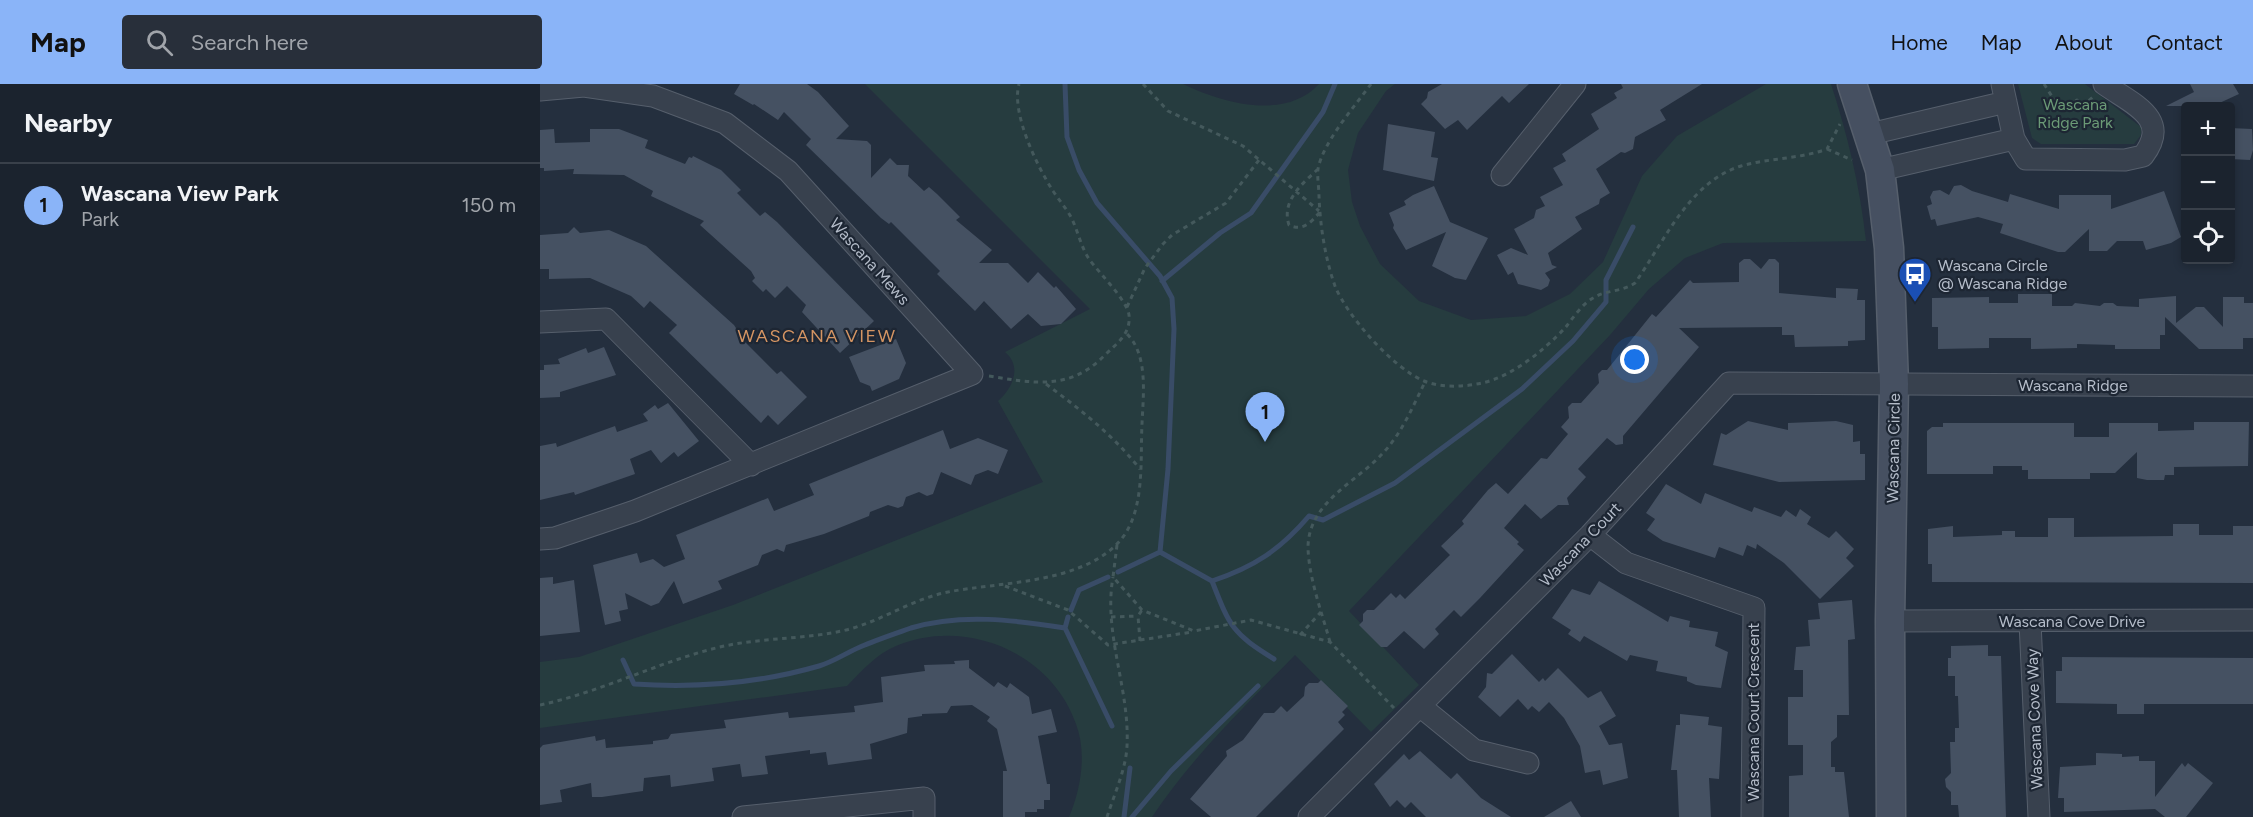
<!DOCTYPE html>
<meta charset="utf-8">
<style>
body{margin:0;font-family:Figtree,sans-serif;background:#282f3a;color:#f1f3f6}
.controls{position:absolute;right:18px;top:18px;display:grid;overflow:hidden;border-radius:6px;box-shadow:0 3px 9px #0003}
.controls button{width:54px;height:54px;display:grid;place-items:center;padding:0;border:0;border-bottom:2px solid #39404a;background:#1b232e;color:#f1f3f6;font:30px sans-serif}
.you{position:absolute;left:1095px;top:276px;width:21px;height:21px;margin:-15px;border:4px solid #fff;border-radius:50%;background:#1a73e8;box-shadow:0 0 0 9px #1a73e833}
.badge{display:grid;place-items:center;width:39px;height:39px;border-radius:50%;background:#8ab4f8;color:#111;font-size:20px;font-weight:700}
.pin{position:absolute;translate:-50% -50px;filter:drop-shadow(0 2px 3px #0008)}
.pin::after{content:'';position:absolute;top:32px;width:21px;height:18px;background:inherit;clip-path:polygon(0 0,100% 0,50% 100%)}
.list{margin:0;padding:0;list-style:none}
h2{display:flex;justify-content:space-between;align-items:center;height:78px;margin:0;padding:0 24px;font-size:26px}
h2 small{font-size:20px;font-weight:400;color:#a0a4aa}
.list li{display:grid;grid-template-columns:39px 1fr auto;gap:18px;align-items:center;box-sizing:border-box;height:84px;padding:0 24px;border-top:2px solid #39404a}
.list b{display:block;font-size:22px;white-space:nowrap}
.list p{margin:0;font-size:20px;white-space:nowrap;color:#a0a4aa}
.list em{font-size:20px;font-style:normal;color:#a0a4aa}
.icon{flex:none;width:33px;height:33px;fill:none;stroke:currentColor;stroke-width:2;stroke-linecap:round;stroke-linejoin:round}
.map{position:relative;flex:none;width:1713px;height:733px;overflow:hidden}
header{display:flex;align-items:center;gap:36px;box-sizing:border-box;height:84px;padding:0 30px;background:#8ab4f8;color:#111}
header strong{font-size:28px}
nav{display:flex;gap:33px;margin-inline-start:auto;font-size:21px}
.search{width:420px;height:54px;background:#282f3a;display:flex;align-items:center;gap:15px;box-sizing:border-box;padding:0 21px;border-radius:6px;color:#a0a4aa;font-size:22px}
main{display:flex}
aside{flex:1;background:#1b232e}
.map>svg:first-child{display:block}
</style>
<header>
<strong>Map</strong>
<div class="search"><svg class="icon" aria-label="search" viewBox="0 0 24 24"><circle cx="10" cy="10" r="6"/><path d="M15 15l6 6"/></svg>Search here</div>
<nav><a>Home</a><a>Map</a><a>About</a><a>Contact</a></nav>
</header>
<main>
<aside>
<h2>Nearby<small></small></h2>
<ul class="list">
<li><span class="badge">1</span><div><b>Wascana View Park</b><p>Park</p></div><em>150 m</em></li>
</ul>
</aside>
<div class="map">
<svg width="1713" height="733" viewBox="0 0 1713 733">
<rect width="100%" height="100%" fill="#242f3e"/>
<path fill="#263c3f" d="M325,0H643C682,19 745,37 779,0H855L846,7L818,49L808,86L812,118L820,142L840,180L879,217L931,236L986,232L1030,210L1063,178L1102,92L1137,52L1226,0H1291C1308,52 1320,103 1326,157L1183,159L1145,174L1109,205L1070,251L809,527L879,601L831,648L755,571C705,622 652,673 612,733H529C541,705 547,669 536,640C511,568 425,533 356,562C336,570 322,587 307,602L0,644V578L39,573L193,521L503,398L458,317C472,305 483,283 465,268L550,225Z
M1478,0H1545L1601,43V51L1594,60H1501L1492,54Z"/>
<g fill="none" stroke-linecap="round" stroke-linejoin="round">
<path stroke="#394c67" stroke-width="5" d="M525,0L527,53L539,86L557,119L620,192L632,214L634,245L628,385L620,468
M622,197L680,149L711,129L783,28L795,0
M620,468L672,497C714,483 740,466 769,432L783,436L855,399L982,305L1033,257L1066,218V196L1093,143
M578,488L620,468
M672,497C690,543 692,549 734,575
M531,526L539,506L568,493
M525,544L572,642
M83,576L94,600C154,604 220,599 279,582C293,578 306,569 320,563C336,556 354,550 371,544C421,529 475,536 525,544L528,533
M584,733L590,684
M592,733L631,687L718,602"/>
</g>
<path fill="#455162" d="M200,0H267L278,8L309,42L296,55L327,57L331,61V94L350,74L357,81H369L368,92L384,107L389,103L397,110L420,133L416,136L452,166L439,179H468L488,199L498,188L514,204L516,202L536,225L521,240L501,242L488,230L471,245L444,217L435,227L397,190L400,187L351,138L349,140L341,134L266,61L271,55L244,28L238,36L214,20L213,21L194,10Z
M902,0H989L969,19L962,12L927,46L918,36L905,45L881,20L887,14L888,8Z
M1081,0H1162L1120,26L1126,36L1095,53L1093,65L1085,69L1081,68L1056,85L1070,109L1060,115L1059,120L1035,133L1042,145L1008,169L1012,181L1017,183L1005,189L1010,196L1008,202L1001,206L978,200L973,188L968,191L957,171L971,164L988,171L974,145L994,134L996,126L1005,122L1000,113L1023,101L1013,84L1026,77L1022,70L1059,45L1051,30L1077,14L1074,9L1083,4Z
M1650,0H1693L1699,10L1673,22H1626L1654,8Z
M848,40L895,48L891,73L898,74L894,97L843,86Z
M1690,44L1712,45L1713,66L1710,76L1690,75Z
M14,45L15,59L50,58V45H79L108,56L105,64L145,80L149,73L152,74L153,72L181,86L201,106L197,109L220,132L225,128L237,138L334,237L300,269L262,228L266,221L247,202L235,214L226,205L223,208L212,197L215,194L211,187L160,141L164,137L111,112L113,107L84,91L33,90L34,85L4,87V84H0V46Z
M1421,101L1432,107L1468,118L1470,110L1519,125V111H1571V125L1624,107L1641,153L1631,159L1606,166L1603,157H1577L1567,167H1549V145L1525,168H1518L1460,149L1463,140L1438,133L1397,142L1395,135L1391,136L1387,122L1392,120L1390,113L1393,107L1400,106L1409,111L1414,102Z
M894,102L910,138L948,154L926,196L915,194L892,182L906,148L866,166L853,144L854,141L849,129L866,121L864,117L873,111Z
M34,143L40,149L69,146L106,162L194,241L205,258L237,290L241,287L267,313L238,341L228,331L221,339L129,249L137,241L110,217L104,224L91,212L50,194L9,195V185H0V151L28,149Z
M1204,175H1210L1221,185L1229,175H1235L1239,179V209L1296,214V204L1318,205L1317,216H1325V256L1308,257V262L1255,263L1254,251H1242V243L1139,244L1159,263L1083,352V360L1076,361L1067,354L1038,385L1046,393L1027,414L1029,421H1018L1001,435L985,420L964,444L979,458L977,460L984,466L940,514L921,533L914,526L895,545L899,550L884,565L864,547L847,563H841L819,541L823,537V530L827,526H834L851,509L856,514L860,510L865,515L910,471L901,462L924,440L922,437L948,406L956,399L968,410L1001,374L1007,375L1028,350L1021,343L1029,334L1028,323L1032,319H1041L1059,299L1058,290L1062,286H1067L1112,230L1116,233L1150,196L1153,199L1199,198V179Z
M1478,210H1512V222H1532L1535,219L1560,222L1564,219H1573L1577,222L1599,223V215L1636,212V239L1656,223H1664L1683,243V213H1704V219H1713V254H1703V265H1659L1625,233V251H1620V265H1575V261L1537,260V264L1491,265V254H1449V264L1398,265V243H1392V214L1449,213V219H1478Z
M356,255L366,279L359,295L332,307L330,302L320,298L309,273Z
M64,263L76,291L20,308V313L0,314V286H4V281L20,280L18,275L46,264L48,269Z
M128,319L159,357L138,373L134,368L121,379L111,366L90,375L95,390L35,411L34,408L0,416V362L16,359L17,363L75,342L77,348L108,337L103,330L115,321L118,325Z
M1208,337L1248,346V339L1296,337L1313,341V358L1320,357V370H1325V396L1239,398L1173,381L1181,349L1186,351Z
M1654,338H1709L1708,382L1634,383V391H1625L1624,396H1607L1597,394V368L1575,389H1550V395H1488V386H1482V382H1453V390H1387V347L1392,343H1403V339H1534V353H1569V339H1618V347L1654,346Z
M403,346L410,365L438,354L468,366L458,390L448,386L435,391L431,401L401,388L393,410L387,412L379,408L366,413L363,422L358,424L348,421L330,428L329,432L284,450L246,461L244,468L237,465L222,471L218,481L178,497L182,505L143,520L134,497L119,519L111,522L85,509L88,525L79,527L81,537L65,541L53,481L97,469L100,479L113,475L124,483L145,475L136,451L228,414L234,427L274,411L269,400Z
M1126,400L1161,420L1165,409L1212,428L1214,423L1241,433L1246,426L1256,433L1260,425L1271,433L1267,440L1289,454L1296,447L1314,465L1306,474L1314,482L1280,515L1244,479L1217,460L1216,465L1207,461L1203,472L1179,463L1175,474L1123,457L1107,446L1115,435L1106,429Z
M1508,434H1534V453L1633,452V440H1659V451H1693V442H1713V499L1392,498V480H1388V445L1413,442V453L1462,451V447H1475V453H1508Z
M13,493V500L34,496L40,548L0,552V494Z
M1059,497L1128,538L1130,532L1150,537L1149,543L1178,548L1175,562L1188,568L1181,604L1156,601L1147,597V593L1116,587L1118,577L1090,571L1087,577L1044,552L1040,558L1028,550L1031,546L1012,534L1032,505L1050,511Z
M1312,516L1315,555L1308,556L1309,631H1297V653L1291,658V683H1295V688H1304L1309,733H1249V692L1263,691V661H1248V613H1263V586H1254L1256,563L1270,562L1268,536L1280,535L1278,519Z
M1448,561V572H1461L1466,733H1419L1418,721H1411V708L1406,703L1405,695L1411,689L1410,658H1415V644H1419L1418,612H1415V592H1408V574H1411V562Z
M972,570L999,598L1003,594L1005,597L1018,584L1048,614L1061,607L1076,632L1059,642L1069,661L1082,659L1088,694L1063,701L1060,686L1045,689L1040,662L1024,634L1009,618L999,628L992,622L988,626L978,615L960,633L938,613L946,603L947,589L952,590Z
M1522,573L1713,574V620H1604V630H1577V620L1516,619V587H1522Z
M429,576V584L454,603L458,598L467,604L470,599L489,613L492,630L511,625L517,648L498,652L507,700H510V716H504V725H497V728H485V733H463V687H467L457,645L447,637L450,633L432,621L411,622L407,629L382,630V632L368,634L367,649L330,660L332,675L288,681L286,668L270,670V666L225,672L228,690L202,693L200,680L172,684L174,697L131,703L130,691L104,694L103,707L62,713H52L51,699L20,706L22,718L0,721V664L3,661L55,652L56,657L65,655L66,664L113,660V657L128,655L131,650L186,644L184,636L248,628L249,634L315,628L314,622L343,618L341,593L385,587L384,581L415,580L414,577Z
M781,596L808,622L802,628L805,631L798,638L804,645L716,733H671L650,715L687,672L686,667L703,656L724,629H734L741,622L747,628L764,612L765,603L769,599H778Z
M1140,630L1169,633L1168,641L1182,643L1179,695L1169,694L1171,733H1139L1137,686H1131L1136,641H1140Z
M880,667L911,695L917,689L941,714L971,733H886L871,718L865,724L857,716L850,723L834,700L864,670L869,676Z
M1556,669L1582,670V673L1599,672V677H1615V713L1642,679L1645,683L1648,679L1673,699L1646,733H1625L1615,725L1524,728V714H1518L1520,683L1556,681Z
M1031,717L1041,733H1004Z"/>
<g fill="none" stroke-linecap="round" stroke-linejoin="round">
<g stroke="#565f6c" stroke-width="23">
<path id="street" d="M1462,0L1474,55L1486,75L1585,76L1603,72C1632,34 1592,20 1564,0
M0,6L44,2L113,12L185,39L248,87L432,290L95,427L15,454L0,455
M1330,50L1466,18
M1340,86L1474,55
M962,91L1035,0
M0,238L66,235L211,381
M1050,451L1086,479L1214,524L1212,733
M1350,537L1713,536
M1490,538L1499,733
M880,622L934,666L988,679
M203,733L384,714V733
M769,733L1050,451L1189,299L1713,302"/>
</g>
<g stroke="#565f6c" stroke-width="31">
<path id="secondary" d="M1312,0L1340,86L1349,164L1354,300L1350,537L1351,733"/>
</g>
<path stroke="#44595c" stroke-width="3" stroke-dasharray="4.5 4.5" stroke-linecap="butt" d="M603,0L628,27L703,62L779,127
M831,0C815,22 783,58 778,85C777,93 779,104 779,112C780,141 785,174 795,202C807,232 853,284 884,297C901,304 924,303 942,299C973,292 1004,266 1025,244C1033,234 1042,220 1053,214C1065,206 1082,208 1095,199C1124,158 1149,98 1201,82C1229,74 1260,75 1287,65L1300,40
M1504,0L1513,14L1526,24L1537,16L1543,22L1553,13
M1287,65L1312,76
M778,85C762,100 741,117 749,141C763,148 771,138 780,128
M587,223L605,184L623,160L632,151L686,119L719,76
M449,292C493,299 529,307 564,272C577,259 591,250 589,231C587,216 559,189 549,175C541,163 538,147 531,133C526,124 519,116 513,107C497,82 471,29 479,0
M506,300C541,326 573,351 600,385
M577,461L573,493L602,526L654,547L711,536L790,558L854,624
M465,502L528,526L568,561L652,548
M571,533L598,532
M760,551L781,528
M600,557L598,532L602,526
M790,558C782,529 769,495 768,464C768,418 817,398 843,369C862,349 873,322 885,298
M0,621C61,608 116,579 176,564C219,553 264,556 306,546C342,537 372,515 408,508C459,498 536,500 576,461C606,432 600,379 602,340C603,313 609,270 586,249
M567,733C574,711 586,685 587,662C590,605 563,550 573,493"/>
<use href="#street" stroke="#38414e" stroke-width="21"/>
<use href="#secondary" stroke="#465061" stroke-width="28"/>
</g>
<defs>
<g id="bus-pin" transform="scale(1.725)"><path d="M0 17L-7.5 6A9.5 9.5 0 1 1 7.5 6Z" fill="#1a4fb4" stroke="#1d2633"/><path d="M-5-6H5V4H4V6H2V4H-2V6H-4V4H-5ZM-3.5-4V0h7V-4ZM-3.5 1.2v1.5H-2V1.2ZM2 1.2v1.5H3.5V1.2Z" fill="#fff"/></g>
</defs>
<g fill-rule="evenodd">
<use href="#bus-pin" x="1375" y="190"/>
</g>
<g text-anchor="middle" stroke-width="4.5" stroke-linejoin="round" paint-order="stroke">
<g font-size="16" fill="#6b9a76" stroke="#1d2633">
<text x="1535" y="26">Wascana<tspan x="1535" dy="18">Ridge Park</tspan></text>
</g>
<g font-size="16" fill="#b4bcc9" stroke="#1d2633">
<text transform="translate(330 177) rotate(48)" y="6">Wascana Mews</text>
<text x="1533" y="307">Wascana Ridge</text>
<text transform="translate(1353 364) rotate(-89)" y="6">Wascana Circle</text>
<text transform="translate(1040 460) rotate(-46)" y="6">Wascana Court</text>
<text x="1532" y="543">Wascana Cove Drive</text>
<text transform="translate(1213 628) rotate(-90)" y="6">Wascana Court Crescent</text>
<text transform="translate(1494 635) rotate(-92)" y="6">Wascana Cove Way</text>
</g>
<g font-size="16" fill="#b4bcc9" stroke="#1d2633" text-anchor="start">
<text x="1398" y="187">Wascana Circle<tspan x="1398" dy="18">@ Wascana Ridge</tspan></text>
</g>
<g font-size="18" letter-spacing="1.5" fill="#d59563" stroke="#1d2633">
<text x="277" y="258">WASCANA VIEW</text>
</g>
</g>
</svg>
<div class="controls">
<button>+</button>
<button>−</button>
<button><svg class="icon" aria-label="locate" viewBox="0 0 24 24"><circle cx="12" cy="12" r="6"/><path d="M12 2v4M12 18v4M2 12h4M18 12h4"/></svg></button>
</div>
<div class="you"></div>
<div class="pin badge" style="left:725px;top:358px">1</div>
</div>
</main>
